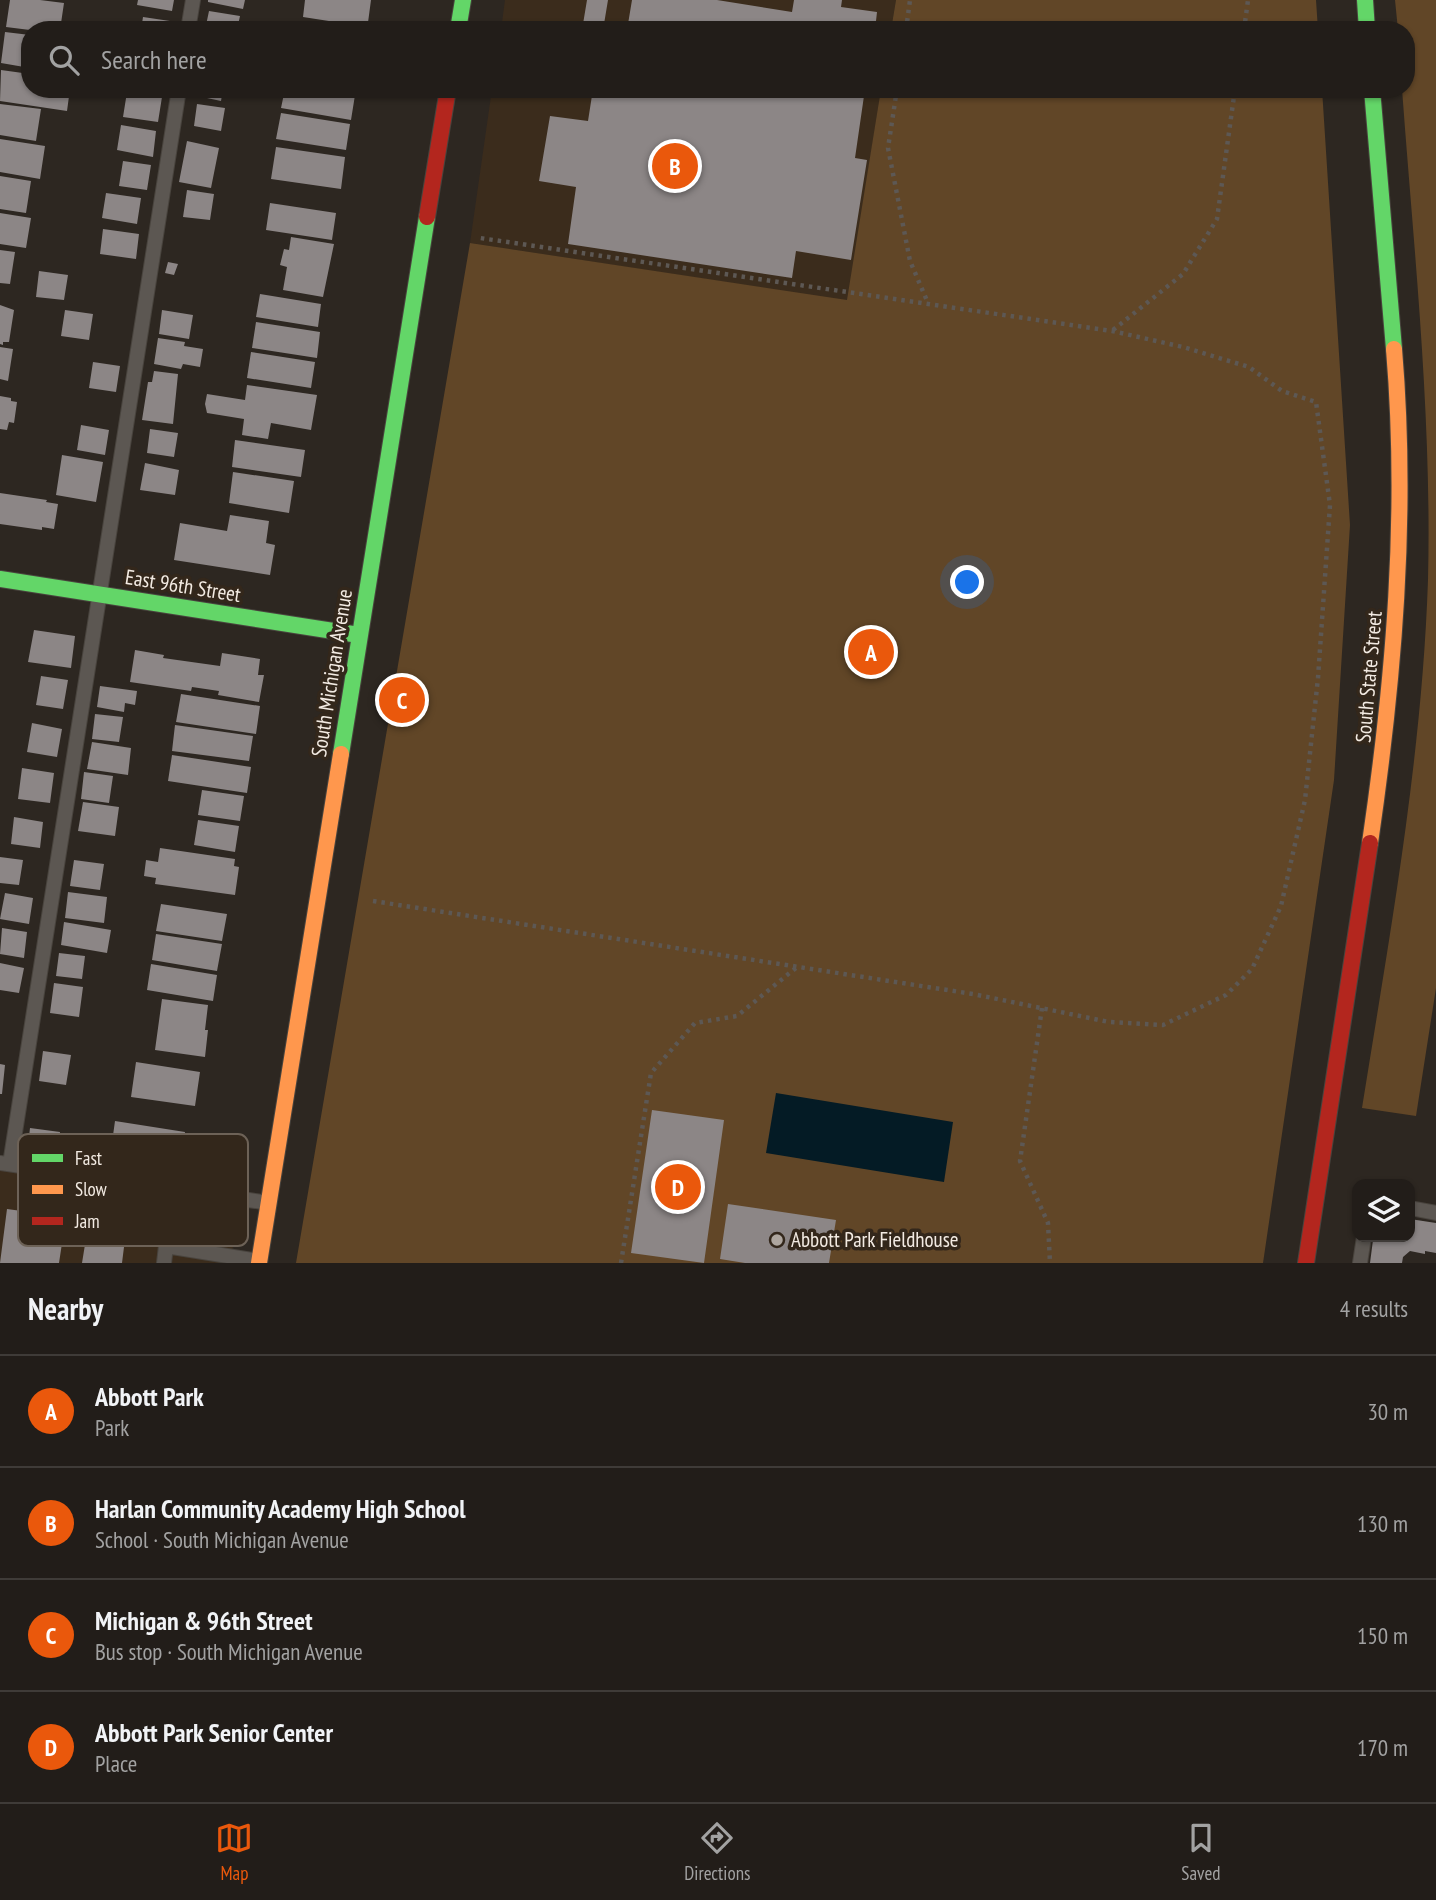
<!DOCTYPE html>
<meta charset="utf-8">
<style>
body{margin:0;font-family:"PT Sans Narrow",sans-serif;background:#2a2622;color:#f1f3f6}
.controls{position:absolute;right:21px;bottom:21px;display:grid;overflow:hidden;border-radius:14px;box-shadow:0 2px 5px #0004}
.controls button{width:63px;height:63px;display:grid;place-items:center;padding:0;border:0;border-bottom:2px solid #3f3b38;background:#221d19;color:#f1f3f6;font:35px sans-serif}
.you{position:absolute;left:968px;top:583px;width:24px;height:24px;margin:-18px;border:5px solid #fff;border-radius:50%;background:#1a73e8;box-shadow:0 0 0 10px #1a73e833}
.badge{display:grid;place-items:center;width:46px;height:46px;border-radius:50%;background:#ea580c;color:#fff;font-size:23px;font-weight:700}
.pin{position:absolute;translate:-50% -50%;border:4px solid #fff;box-shadow:0 2px 7px #0006}
.list{margin:0;padding:0;list-style:none}
h2{display:flex;justify-content:space-between;align-items:center;height:91px;margin:0;padding:0 28px;font-size:30px}
h2 small{font-size:23px;font-weight:400;color:#a2a2a2}
.list li{display:grid;grid-template-columns:46px 1fr auto;gap:21px;align-items:center;box-sizing:border-box;height:112px;padding:0 28px;border-top:2px solid #3f3b38}
.list b{display:block;font-size:26px;white-space:nowrap}
.list p{margin:0;font-size:23px;white-space:nowrap;color:#a2a2a2}
.list em{font-size:23px;font-style:normal;color:#a2a2a2}
.icon{flex:none;width:38px;height:38px;fill:none;stroke:currentColor;stroke-width:2;stroke-linecap:round;stroke-linejoin:round}
.map{position:relative;flex:none;width:1436px;height:1263px;overflow:hidden}
.search{position:absolute;background:#221d19;box-shadow:0 2px 5px #0004;left:21px;right:21px;top:21px;height:77px;display:flex;align-items:center;gap:18px;box-sizing:border-box;padding:0 24px;border-radius:28px;color:#a2a2a2;font-size:26px}
.sheet{height:539px;background:#221d19}
nav{display:flex;justify-content:space-around;align-items:center;box-sizing:border-box;height:98px;border-top:2px solid #3f3b38;background:#221d19;font-size:19px;color:#a2a2a2}
nav a{display:grid;justify-items:center;gap:4px}
nav .on{color:#ea580c}
.map>svg:first-child{display:block}
</style>
<div class="map">
<svg width="1436" height="1263" viewBox="0 0 1436 1263">
<rect width="100%" height="100%" fill="#2d2721"/>
<path fill="#3b2c1c" d="M505,0H896L891,30H501Z
M492,89H881L848,301L470,243Z
M0,1159L242,1196L230,1263H0Z"/>
<path fill="#614627" d="M896,0H1316L1318,30H891Z
M1395,0H1436V988L1416,1116L1362,1108C1390,933 1422,758 1428,580C1432,416 1414,252 1402,89H1406V30H1398Z
M881,89H1322L1350,525L1334,780L1263,1263H296L470,243L847,300Z"/>
<path fill="#041b25" d="M776,1093L953,1122L944,1182L766,1153Z"/>
<path fill="#8c8686" d="M10,0H40L64,3L60,30H30L6,27Z
M138,0H174L172,11L137,5Z
M208,0H245L243,9L208,2Z
M305,0H371L367,30L360,29L361,26L303,17Z
M587,0H608L603,30H582Z
M632,0H717L792,12L794,0H842L841,7L877,12L875,30H627Z
M209,11L240,16L237,30H205Z
M143,17L170,21L169,30H141Z
M303,25L322,28V30H302Z
M5,32L30,35V68L1,63Z
M1,70L30,74V89H70L67,111L0,101Z
M194,89H223L221,101L193,95Z
M285,89H322L355,95L351,120L281,108Z
M593,89H865L855,158L867,160L851,260L796,251L792,278L568,244L576,187L539,181L550,116L588,121Z
M127,92L162,97L158,122L123,117Z
M0,104L41,109L36,141L0,135Z
M197,104L225,108L221,131L194,126Z
M281,113L350,124L346,150L276,139Z
M121,125L156,131L153,157L117,150Z
M0,139L45,146L40,179L0,172Z
M187,141L219,148L211,188L179,182Z
M276,147L345,157L341,189L271,179Z
M123,161L151,165L147,190L119,186Z
M0,176L31,181L26,213L0,209Z
M187,190L214,194L210,220L183,217Z
M106,193L141,198L137,224L102,218Z
M270,203L336,213L332,240L266,230Z
M0,213L31,218L26,248L0,244Z
M103,229L139,234L136,259L100,254Z
M291,237L334,244L323,297L283,290L287,267L280,265L284,249L289,250Z
M0,250L15,252L10,284L0,283Z
M168,262L178,264L174,275L165,273Z
M39,271L68,275L64,300L36,297Z
M260,294L321,304L318,327L256,317Z
M0,305L14,310L9,342H3V345L0,344Z
M65,310L93,314L89,340L61,336Z
M162,310L193,315L189,339L159,334Z
M256,322L320,332L317,358L252,348Z
M158,338L185,342L184,346L203,349L200,367L183,364L181,369L154,364Z
M0,347L13,349L8,381L0,379Z
M251,352L315,362L311,388L247,378Z
M93,362L120,366L116,392L89,388Z
M154,371L178,374L173,424L142,420L148,382H152Z
M247,385L317,395L311,430L271,423L268,439L242,435L244,419L207,413L205,404L207,394L245,400Z
M0,396L11,398V401L17,402L14,423L9,422L7,430L0,429Z
M81,425L109,430L105,455L77,450Z
M150,429L178,433L174,457L147,453Z
M235,440L305,450L301,477L232,467Z
M62,455L103,462L96,502L56,495Z
M145,463L179,470L175,495L140,490Z
M233,472L294,481L289,513L229,503Z
M0,493L47,500L46,502L58,504L54,529L42,527V530L0,524Z
M230,515L269,521L266,543L275,545L270,575L174,560L180,523L227,531Z
M34,630L75,636L71,668L28,662Z
M135,650L164,655L163,658L220,666L222,653L260,659L258,675H264L259,702L218,695L219,691L192,687L191,691L130,682Z
M41,676L68,680L63,709L36,705Z
M100,686L137,691L135,705L125,703L124,712L97,707Z
M181,694L260,706L256,734L176,722Z
M95,714L123,717L119,742L92,739Z
M32,723L62,729L57,757L27,752Z
M175,725L253,736L249,761L172,751Z
M92,742L131,748L128,775L87,769Z
M172,755L251,767L247,793L168,781Z
M22,768L54,773L50,803L18,799Z
M84,772L113,776L109,803L81,799Z
M202,790L244,796L240,821L198,815Z
M83,802L119,807L115,836L78,831Z
M14,817L43,822L40,848L11,844Z
M198,820L239,826L235,852L194,845Z
M160,848L235,859L234,866L239,867L235,895L155,884L156,878L144,876L146,860L158,862Z
M0,857L23,860L19,885L0,883Z
M74,860L104,864L100,890L70,886Z
M68,892L107,897L104,923L65,918Z
M5,893L33,898L29,924L0,919Z
M161,904L227,914L222,941L156,931Z
M64,922L111,930L107,953L61,945Z
M2,928L27,932L24,958L0,954Z
M156,934L222,944L217,971L152,960Z
M59,953L85,956L82,979L56,976Z
M0,963L24,968L19,993L0,990Z
M151,964L217,975L213,1001L147,990Z
M54,983L83,987L79,1017L50,1013Z
M162,999L208,1005L205,1030H208L205,1057L155,1050Z
M43,1051L71,1055L66,1085L39,1081Z
M136,1062L200,1072L195,1106L131,1097Z
M0,1064L5,1065L2,1094H0Z
M652,1110L724,1120L704,1263L631,1253Z
M115,1121L185,1132L183,1146L190,1147L187,1168L110,1157Z
M30,1128L60,1132L57,1157L27,1154Z
M728,1204L836,1220L829,1263H745L720,1259Z
M7,1209L66,1217L59,1263H0Z
M1410,1219L1436,1223V1253L1425,1251V1254L1410,1251L1403,1257L1402,1263H1370L1373,1240L1378,1237H1410Z
M88,1226L126,1231L122,1263H82Z"/>
<g fill="none" stroke-linecap="round" stroke-linejoin="round">
<g stroke="#49443e" stroke-width="16">
<path id="lane" d="M188,30L193,0
M0,1163L269,1203
M10,1164L179,89
M1410,1208L1436,1213
M164,1263L166,1246L258,1261
M1360,1263L1364,1237"/>
</g>
<g stroke="#49443e" stroke-width="18">
<path id="fast" d="M1365,0L1367,30
M458,30L463,0
M1372,89L1394,349
M0,579L359,635
M341,754L427,217"/>
</g>
<g stroke="#49443e" stroke-width="18">
<path id="slow" d="M1370,843C1394,679 1408,515 1394,349
M259,1263L341,754"/>
</g>
<g stroke="#49443e" stroke-width="18">
<path id="jam" d="M427,217L448,89
M1306,1263L1370,843"/>
</g>
<path stroke="#5d5854" stroke-width="4.5" stroke-dasharray="3.5 5" stroke-linecap="butt" d="M906,30L910,0
M1244,30L1248,0
M897,89L888,148L910,261L928,303
M1113,330L1183,274L1217,219L1235,89
M373,901L973,994L1109,1022L1163,1025L1226,995L1252,969L1281,906L1305,800L1318,678L1330,505L1316,402L1282,391L1249,367L1183,347L1112,331L480,238
M1042,1008L1020,1161L1048,1223L1050,1263
M621,1263L651,1073L695,1023L737,1016L797,967"/>
<use href="#lane" stroke="#5c5752" stroke-width="14"/>
<use href="#fast" stroke="#63d668" stroke-width="16"/>
<use href="#slow" stroke="#ff974d" stroke-width="16"/>
<use href="#jam" stroke="#b3261e" stroke-width="16"/>
</g>
<circle fill="#aea69f" stroke="#33271b" stroke-width="2.5" cx="777" cy="1240" r="7"/>
<g text-anchor="middle" stroke-width="7" stroke-linejoin="round" paint-order="stroke">
<g font-size="21" fill="#f3ebe3" stroke="#33271b">
<text transform="translate(183 586) rotate(9)" y="7">East 96th Street</text>
<text transform="translate(332 673) rotate(-81)" y="7">South Michigan Avenue</text>
<text transform="translate(1369 677) rotate(-85)" y="7">South State Street</text>
</g>
<g font-size="21" fill="#f3ebe3" stroke="#33271b" text-anchor="start">
<text x="791" y="1247">Abbott Park Fieldhouse</text>
</g>
</g>
<rect x="18" y="1134" width="230" height="112" rx="10" fill="#33271b" stroke="#6d6257" stroke-width="2"/>
<rect x="32" y="1154" width="31" height="8" fill="#63d668"/>
<rect x="32" y="1185" width="31" height="9" fill="#ff974d"/>
<rect x="32" y="1217" width="31" height="8" fill="#b3261e"/>
<g font-size="19" fill="#f3ebe3">
<text x="75" y="1165">Fast</text>
<text x="75" y="1196">Slow</text>
<text x="75" y="1228">Jam</text>
</g>
</svg>
<div class="controls">
<button><svg class="icon" aria-label="layers" viewBox="0 0 24 24"><path d="M12 4l9 5-9 5-9-5zM3 14l9 5 9-5"/></svg></button>
</div>
<div class="you"></div>
<div class="pin badge" style="left:871px;top:652px">A</div>
<div class="pin badge" style="left:675px;top:166px">B</div>
<div class="pin badge" style="left:402px;top:700px">C</div>
<div class="pin badge" style="left:678px;top:1187px">D</div>
<div class="search"><svg class="icon" aria-label="search" viewBox="0 0 24 24"><circle cx="10" cy="10" r="6"/><path d="M15 15l6 6"/></svg>Search here</div>
</div>
<section class="sheet">
<h2>Nearby<small>4 results</small></h2>
<ul class="list">
<li><span class="badge">A</span><div><b>Abbott Park</b><p>Park</p></div><em>30 m</em></li>
<li><span class="badge">B</span><div><b>Harlan Community Academy High School</b><p>School · South Michigan Avenue</p></div><em>130 m</em></li>
<li><span class="badge">C</span><div><b>Michigan &amp; 96th Street</b><p>Bus stop · South Michigan Avenue</p></div><em>150 m</em></li>
<li><span class="badge">D</span><div><b>Abbott Park Senior Center</b><p>Place</p></div><em>170 m</em></li>
</ul>
</section>
<nav>
<a class="on"><svg class="icon" aria-label="map" viewBox="0 0 24 24"><path d="M3 6l6-2 6 2 6-2v14l-6 2-6-2-6 2zM9 4v14M15 6v14"/></svg>Map</a>
<a><svg class="icon" aria-label="directions" viewBox="0 0 24 24"><path d="M12 3l9 9-9 9-9-9zM9 14v-3h6M13 9l2 2-2 2"/></svg>Directions</a>
<a><svg class="icon" aria-label="saved" viewBox="0 0 24 24"><path d="M7 4h10v16l-5-4-5 4z"/></svg>Saved</a>
</nav>
